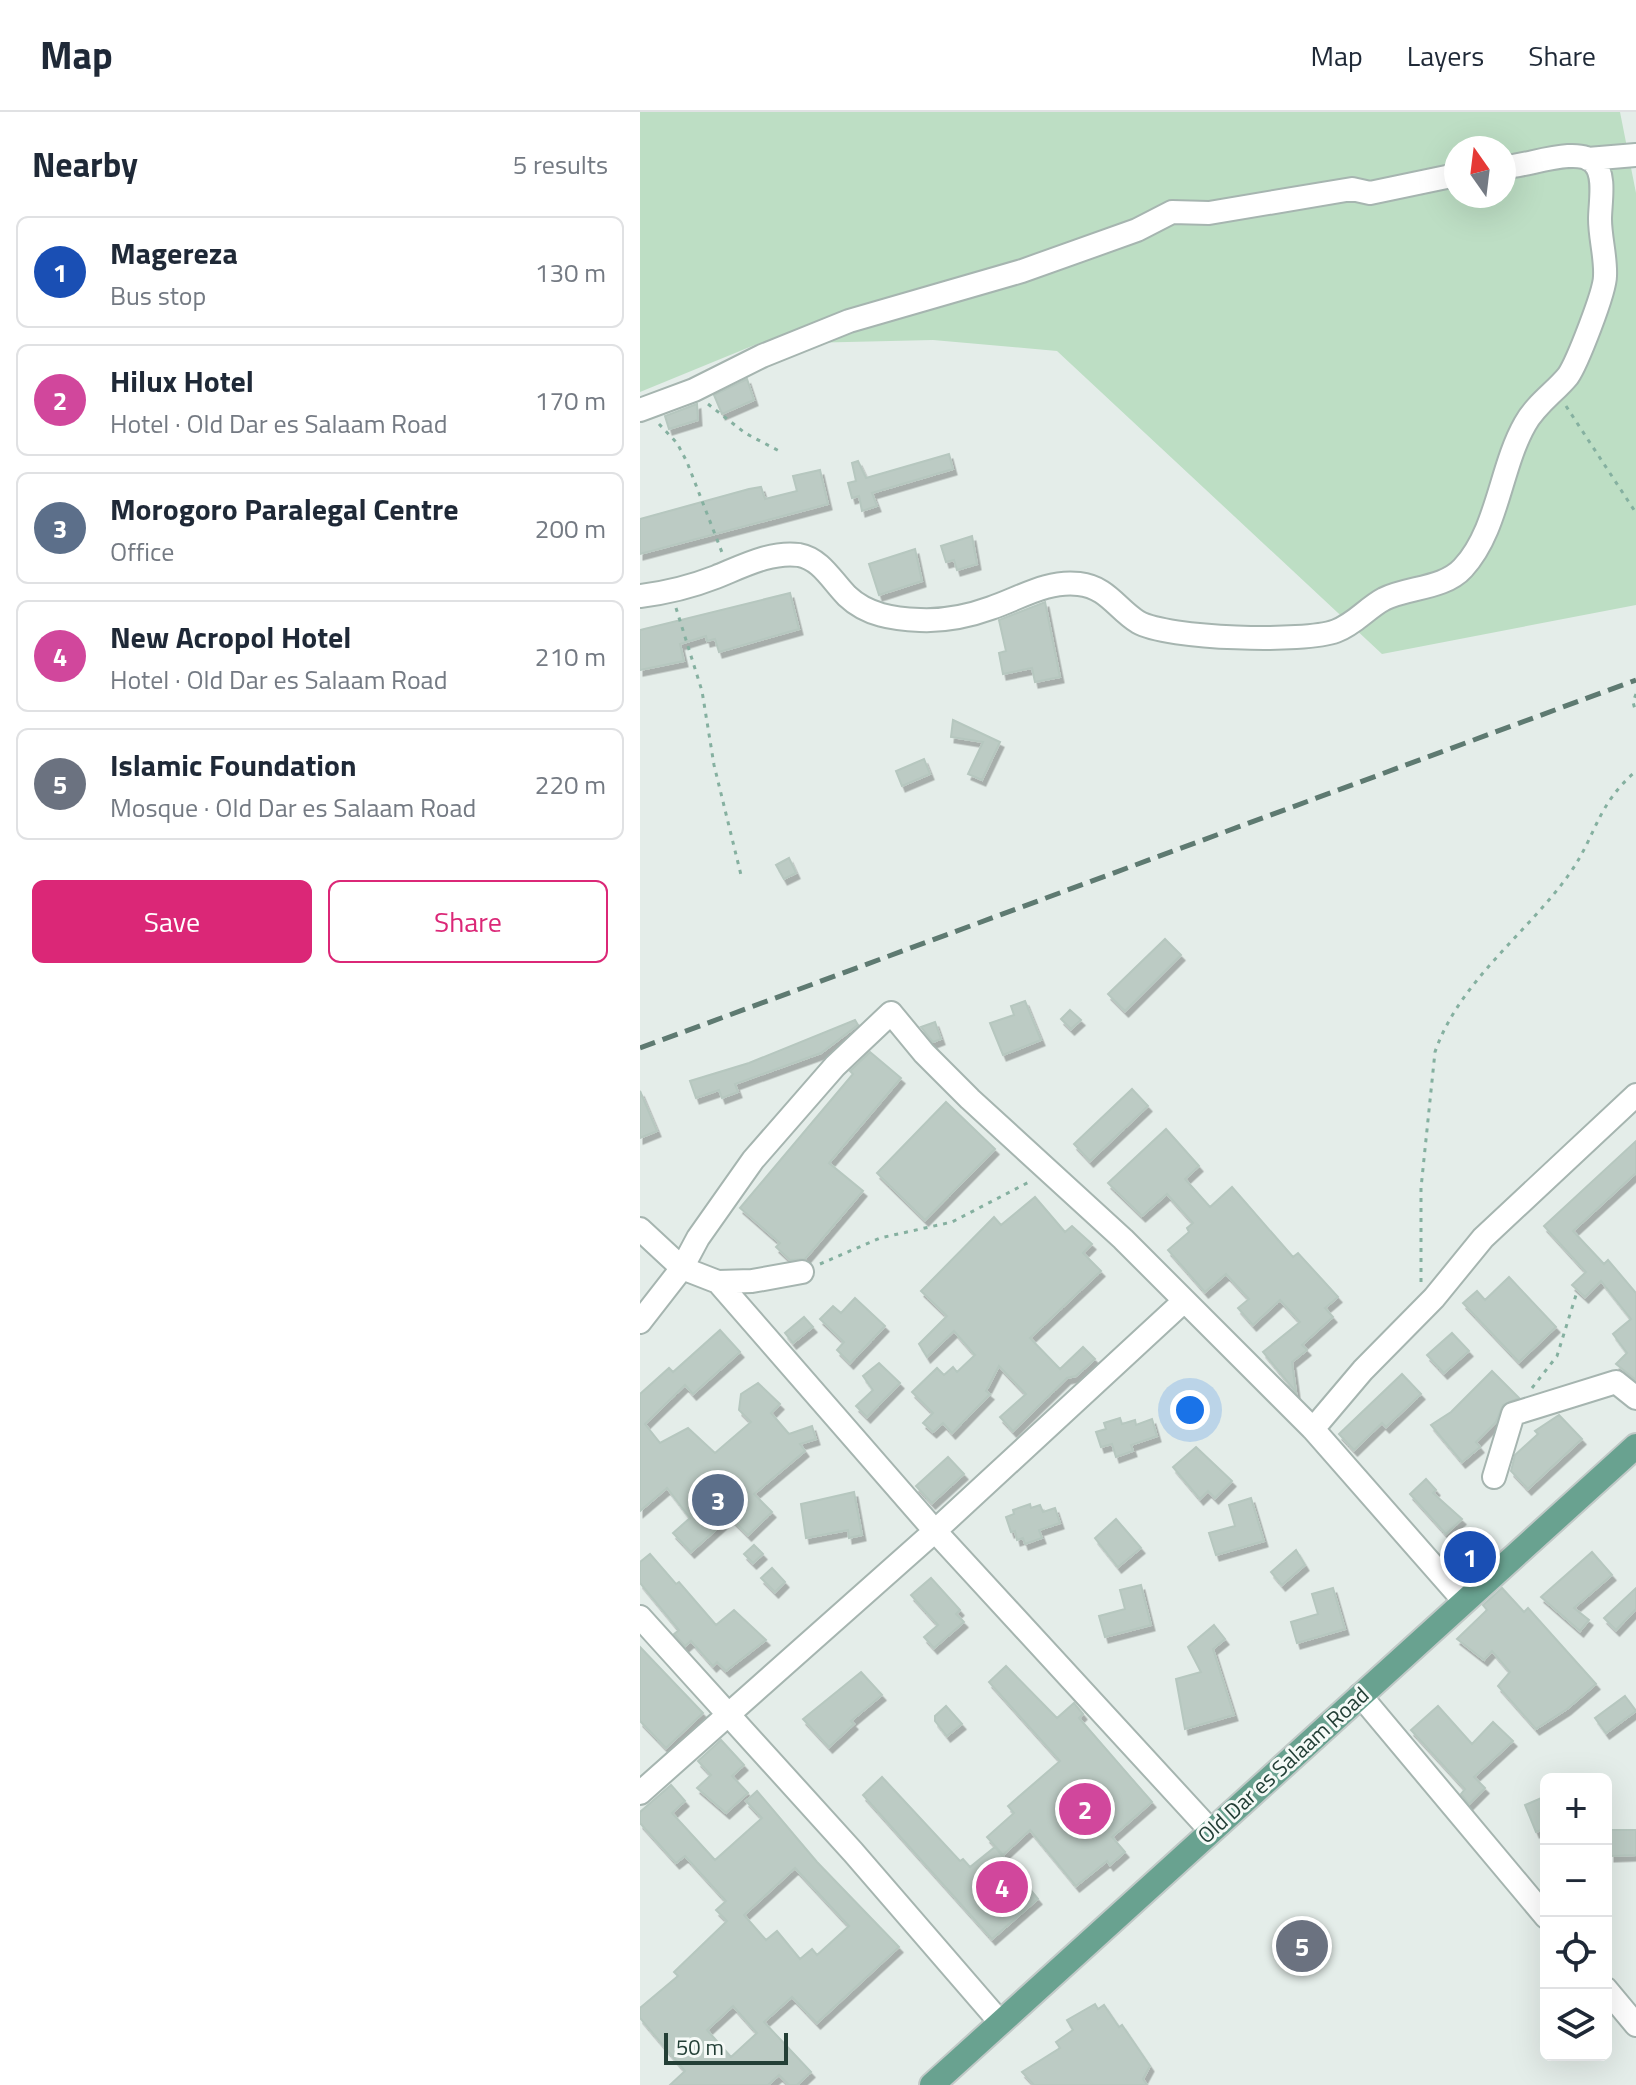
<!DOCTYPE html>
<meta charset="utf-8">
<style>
body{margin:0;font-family:"Titillium Web",sans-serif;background:#f2f2f3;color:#1f2937}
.controls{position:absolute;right:24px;bottom:24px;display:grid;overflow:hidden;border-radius:12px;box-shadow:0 8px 32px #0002}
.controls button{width:72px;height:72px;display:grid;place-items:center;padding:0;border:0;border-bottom:2px solid #e0e1e3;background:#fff;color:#1f2937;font:40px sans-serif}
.compass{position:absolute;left:804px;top:24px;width:72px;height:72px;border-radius:50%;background:#fff;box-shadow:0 8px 32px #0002;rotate:346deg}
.scale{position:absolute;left:24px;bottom:20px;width:124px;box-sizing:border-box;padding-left:8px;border:4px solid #233f36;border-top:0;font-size:22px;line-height:28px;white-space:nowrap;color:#233f36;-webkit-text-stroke:6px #f5faf7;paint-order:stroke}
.you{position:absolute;left:550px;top:1298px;width:28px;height:28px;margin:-20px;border:6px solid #fff;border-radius:50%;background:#1a73e8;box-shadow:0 0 0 12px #1a73e833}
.badge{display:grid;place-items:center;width:52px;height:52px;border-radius:50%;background:#db2777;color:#fff;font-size:26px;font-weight:700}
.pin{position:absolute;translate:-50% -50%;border:4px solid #fff;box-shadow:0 2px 8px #0006}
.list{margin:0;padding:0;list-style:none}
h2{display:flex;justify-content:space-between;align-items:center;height:104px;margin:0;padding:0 32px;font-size:34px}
h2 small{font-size:26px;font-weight:400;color:#747a83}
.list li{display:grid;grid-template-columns:52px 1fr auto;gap:24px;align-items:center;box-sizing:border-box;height:112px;margin:0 16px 16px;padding:0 16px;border:2px solid #e0e1e3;border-radius:12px}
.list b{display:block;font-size:30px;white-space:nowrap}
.list p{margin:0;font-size:26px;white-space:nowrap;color:#747a83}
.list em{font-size:26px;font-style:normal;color:#747a83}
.actions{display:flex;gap:16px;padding:24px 32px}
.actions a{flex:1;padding:18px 0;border:2px solid #db2777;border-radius:12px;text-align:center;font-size:28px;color:#db2777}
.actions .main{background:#db2777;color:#fff}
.icon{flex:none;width:44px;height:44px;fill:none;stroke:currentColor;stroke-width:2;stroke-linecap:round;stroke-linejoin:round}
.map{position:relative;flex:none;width:996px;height:1973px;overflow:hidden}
header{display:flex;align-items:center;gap:48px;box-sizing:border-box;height:112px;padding:0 40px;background:#fff;border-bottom:2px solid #e0e1e3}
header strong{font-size:38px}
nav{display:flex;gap:44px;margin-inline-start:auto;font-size:28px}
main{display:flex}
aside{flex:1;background:#fff}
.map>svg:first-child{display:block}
</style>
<header>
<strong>Map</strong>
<nav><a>Map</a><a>Layers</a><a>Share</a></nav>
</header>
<main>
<aside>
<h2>Nearby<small>5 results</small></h2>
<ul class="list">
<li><span class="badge" style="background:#1a4fb4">1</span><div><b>Magereza</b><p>Bus stop</p></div><em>130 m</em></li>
<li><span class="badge" style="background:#d1479c">2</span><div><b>Hilux Hotel</b><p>Hotel · Old Dar es Salaam Road</p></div><em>170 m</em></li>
<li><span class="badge" style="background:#5c6f8a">3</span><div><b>Morogoro Paralegal Centre</b><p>Office</p></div><em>200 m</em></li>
<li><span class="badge" style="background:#d1479c">4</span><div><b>New Acropol Hotel</b><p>Hotel · Old Dar es Salaam Road</p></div><em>210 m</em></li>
<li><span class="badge" style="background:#6b7280">5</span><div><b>Islamic Foundation</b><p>Mosque · Old Dar es Salaam Road</p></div><em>220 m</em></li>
</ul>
<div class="actions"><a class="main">Save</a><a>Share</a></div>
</aside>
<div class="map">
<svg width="996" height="1973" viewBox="0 0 996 1973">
<defs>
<filter id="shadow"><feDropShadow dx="3.5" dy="5.5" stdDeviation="0" flood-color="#0004"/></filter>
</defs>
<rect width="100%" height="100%" fill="#e4ede9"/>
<path fill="#bddec4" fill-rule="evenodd" d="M0,0H980L996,81V493L742,542L417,239L293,228L117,232L0,280ZM816,36H864V84H816Z"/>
<path fill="#bccbc4" stroke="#b6c7bf" stroke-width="2" fill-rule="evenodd" filter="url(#shadow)" d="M107,267L114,288L82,302L74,283Z
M57,292L58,308L29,317L25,304Z
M309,342L313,357L232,381L237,394L222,399L219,384L212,386L208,371L216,369L212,351L218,349L226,366Z
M180,358L188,392L0,442V407L109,377L121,375L125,387L157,379L153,364Z
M332,424L337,452L317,458L314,448L306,450L301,434Z
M275,437L282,469L239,483L229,452Z
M150,481L159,517L79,540L75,527L67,529L66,524L40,532L44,549L0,558V518Z
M405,490L420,565L395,570L392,556L363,562L359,541L366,539L359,508Z
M313,608L360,630L342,668L328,662L343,630L311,625Z
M284,647L290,662L262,674L256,659Z
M149,746L156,761L144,767L136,753Z
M525,827L541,843L485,899L468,882Z
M385,889L401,928L363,943L350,911L374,903L371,894Z
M430,898L441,908L431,917L421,907Z
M215,908L218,913L181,941L95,972L98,980L82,986L79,978L56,986L50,969L109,951Z
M295,910L301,927L293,930L281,915Z
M230,940L261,966L189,1051L223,1079L165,1147L150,1148L136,1135L140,1131L100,1096L213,962L210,959Z
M492,977L508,994L450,1049L434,1032Z
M0,979L17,1019L0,1026Z
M306,990L355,1037L285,1108L237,1061Z
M526,1017L559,1054L545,1067L570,1095L592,1075L653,1145L658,1141L698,1185L685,1196L693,1205L662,1233L667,1238L652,1250L656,1280L623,1240L660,1210L640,1188L613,1213L598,1196L609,1187L586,1162L565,1180L528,1138L549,1120L547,1116L553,1111L527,1082L502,1104L468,1071Z
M996,1029V1061L933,1119L964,1152L968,1148L996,1181V1268L976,1252L987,1241L973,1222L991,1207L961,1169L945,1185L932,1173L946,1160L904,1114Z
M395,1085L425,1120L432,1114L452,1132L443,1141L461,1159L390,1226L420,1257L443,1235L455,1247L436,1264L427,1266L373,1319L360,1305L386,1282L359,1254L346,1279L350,1282L312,1321L303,1311L293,1320L283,1311L293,1301L272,1280L297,1256L304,1263L313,1255L317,1260L335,1243L314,1219L287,1245L279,1232L307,1204L281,1179L354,1105L361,1113Z
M869,1165L916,1215L879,1250L823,1191L837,1179L845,1188Z
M215,1186L245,1214L210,1251L197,1238L204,1230L180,1207L193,1194L201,1201Z
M164,1205L173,1215L153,1231L145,1221Z
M80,1218L100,1240L53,1282L45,1273L5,1312L20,1331L48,1316L75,1341L111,1310L99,1298L101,1282L118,1271L140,1292L131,1301L149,1322L172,1314L176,1327L160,1332L165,1339L114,1382L132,1400L108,1423L90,1405L51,1440L33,1421L50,1406L27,1376L0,1399V1282L29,1256L33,1260Z
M812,1221L829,1239L804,1261L787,1243Z
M239,1251L260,1271L227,1305L216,1294L233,1278L223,1264Z
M852,1259L879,1286L863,1293L856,1310L836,1330L840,1335L822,1350L791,1313L811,1300Z
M762,1262L781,1282L746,1315L742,1311L714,1338L699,1322Z
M919,1303L942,1327L888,1377L871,1359L875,1343L898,1322L895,1319Z
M480,1306L482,1312L495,1308L496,1313L512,1307L517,1324L491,1333L493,1339L476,1345L472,1332L461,1335L456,1320L466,1317L464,1311Z
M556,1335L592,1369L575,1386L568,1379L560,1387L533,1355Z
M308,1345L324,1362L292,1391L276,1374Z
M786,1367L796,1378L793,1381L822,1407L806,1422L770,1382Z
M214,1380L222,1423L209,1426L208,1418L166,1426L161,1392Z
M611,1386L624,1429L576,1443L569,1421L595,1414L589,1393Z
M390,1392L391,1396L400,1393L403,1400L415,1396L420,1411L399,1418L402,1426L385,1432L383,1426L377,1428L375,1419L371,1420L366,1405L374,1402L373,1398Z
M476,1407L501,1436L478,1455L455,1426Z
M114,1433L123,1442L113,1451L104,1442Z
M656,1438L665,1453L642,1473L631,1460Z
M952,1440L972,1463L934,1496L949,1508L940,1519L901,1485Z
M10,1442L36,1472L39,1470L76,1513L94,1498L126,1528L86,1559L77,1550L73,1554L51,1529L45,1534L34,1522L39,1518L0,1471V1450Z
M132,1456L145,1470L135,1480L121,1466Z
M291,1466L320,1498L316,1502L324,1510L294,1536L284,1525L298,1513L271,1483Z
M501,1473L511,1513L465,1525L459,1504L485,1497L480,1478Z
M693,1476L705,1517L657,1531L651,1510L678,1502L672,1482Z
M862,1476L884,1500L888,1496L956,1572L927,1597L896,1617L858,1574L870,1560L852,1539L844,1548L817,1527L847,1498L843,1493Z
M996,1476V1497L976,1518L964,1506Z
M574,1513L585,1527L573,1537L594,1603L545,1617L536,1567L561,1560L548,1535Z
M0,1535L63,1601L26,1636L0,1609Z
M366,1554L417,1606L434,1591L443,1602L439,1606L512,1690L472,1725L485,1740L470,1753L467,1749L436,1774L390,1718L363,1743L347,1725L374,1701L368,1694L420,1649L349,1570Z
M221,1560L242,1583L211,1609L214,1612L189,1635L163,1607Z
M985,1584L996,1599L966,1621L955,1606Z
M306,1594L322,1612L307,1624L295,1609V1604Z
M798,1594L832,1632L853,1610L873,1629L834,1665L845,1676L829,1692L821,1682L825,1677L771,1618Z
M81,1628L104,1653L92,1664L108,1681L86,1701L57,1676L71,1663L58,1649Z
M242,1665L320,1749L323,1747L330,1755L355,1735L398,1787L352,1827L223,1683Z
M31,1673L45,1689L32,1701L75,1748L122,1706L106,1689L117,1679L177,1750L259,1835L177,1911L152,1885L124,1910L171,1960L157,1973H149L139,1963L128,1973H30L45,1959L0,1906V1896L38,1864L34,1860L87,1809L76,1798L86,1789L45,1744L36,1751L0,1711V1700ZM155,1756L209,1814L177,1843L172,1837L160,1847L137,1819L126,1828L104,1803ZM93,1894L117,1921L91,1945L67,1918Z
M906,1684V1716L896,1720L885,1693Z
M971,1718H996V1743L971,1744Z
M455,1892L458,1897L464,1893L479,1915L482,1913L510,1954L503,1967L507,1973H394L382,1960L420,1936L416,1930L433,1918L427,1908Z"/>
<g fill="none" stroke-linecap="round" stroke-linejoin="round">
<g stroke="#a6b5b0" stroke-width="26">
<path id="minor" d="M948,47L996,43
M0,298L54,278L122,244L209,209L382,159L497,118L532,100L569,101L712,77L730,81L816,63
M0,484C25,481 53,474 76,465C101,455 131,439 159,443C181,447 192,469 207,484C227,503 253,507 280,508C303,509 329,504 351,496C380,486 408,468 439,472C467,475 477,497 498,510C527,527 665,531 696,519C715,512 727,496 744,487C768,475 804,477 823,456C858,418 860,356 885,312C896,292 915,280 928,264C937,251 965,180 965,164C966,145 960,126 960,107C960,91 966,63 954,51C938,33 886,55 864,55
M0,1117L42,1156L78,1170L295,1419L570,1718
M78,1170L112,1169L162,1160
M0,1210L42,1156L58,1126L113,1048L195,954L251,901L284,941L330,987L483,1127L673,1317L824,1489
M673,1317L723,1258L794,1186L843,1126L996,983
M854,1365L873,1302L976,1270L996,1286
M0,1505L213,1740L360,1910
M720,1583L906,1805
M0,1681L295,1419L543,1190
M966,1877L996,1913"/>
</g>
<g stroke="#c1c9c7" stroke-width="28">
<path id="major" d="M292,1973L996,1334"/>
</g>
<path stroke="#85b0a0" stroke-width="3" stroke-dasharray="4 6" stroke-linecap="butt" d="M68,292L105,321L143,341
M926,294L996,401
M19,312L37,331L47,350L83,443
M36,496L62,579L74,653L101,763
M996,582L993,590L996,601
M180,1152L240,1126L312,1110L391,1069
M781,1170V1076L795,940C820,868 887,822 930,761C957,722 956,694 996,659
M892,1276L917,1244L936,1183"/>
<use href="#minor" stroke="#fff" stroke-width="22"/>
<use href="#major" stroke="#69a290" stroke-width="24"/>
<path stroke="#5e7a71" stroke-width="5" stroke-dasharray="16 8" stroke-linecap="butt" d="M0,936L996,568"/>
</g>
<g text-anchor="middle" stroke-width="6" stroke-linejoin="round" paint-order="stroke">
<g font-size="22" fill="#233f36" stroke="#f5faf7">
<text transform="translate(643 1653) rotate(-42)" y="8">Old Dar es Salaam Road</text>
</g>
</g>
</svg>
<div class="controls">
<button>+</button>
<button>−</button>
<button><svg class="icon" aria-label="locate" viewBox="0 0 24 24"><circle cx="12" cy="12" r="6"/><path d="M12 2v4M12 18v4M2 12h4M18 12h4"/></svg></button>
<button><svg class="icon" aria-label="layers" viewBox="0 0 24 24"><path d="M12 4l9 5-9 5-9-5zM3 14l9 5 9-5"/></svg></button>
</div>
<svg class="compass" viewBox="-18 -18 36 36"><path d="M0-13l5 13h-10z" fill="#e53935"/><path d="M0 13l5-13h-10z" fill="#747a83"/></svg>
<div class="scale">50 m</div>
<div class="you"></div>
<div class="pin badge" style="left:830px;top:1445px;background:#1a4fb4">1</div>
<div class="pin badge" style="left:445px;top:1697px;background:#d1479c">2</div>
<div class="pin badge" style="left:78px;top:1388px;background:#5c6f8a">3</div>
<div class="pin badge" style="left:362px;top:1775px;background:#d1479c">4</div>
<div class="pin badge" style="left:662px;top:1834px;background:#6b7280">5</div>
</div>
</main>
